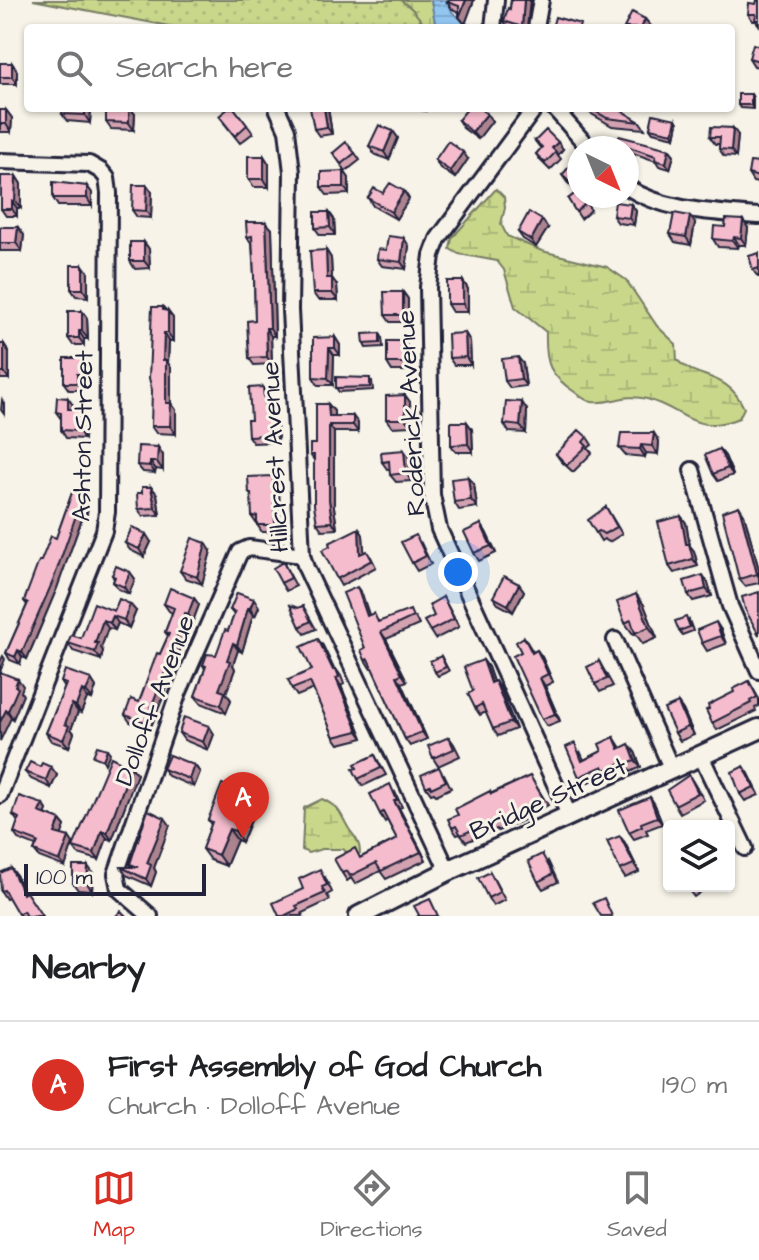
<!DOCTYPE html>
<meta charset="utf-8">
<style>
body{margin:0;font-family:"Architects Daughter",sans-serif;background:#f2f2f2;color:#202124}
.controls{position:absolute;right:24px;bottom:24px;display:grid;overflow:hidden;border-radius:8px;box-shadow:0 2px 6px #0004}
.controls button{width:72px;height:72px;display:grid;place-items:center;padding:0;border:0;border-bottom:2px solid #e0e0e0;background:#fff;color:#202124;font:40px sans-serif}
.compass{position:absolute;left:567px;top:136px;width:72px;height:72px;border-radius:50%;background:#fff;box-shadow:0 2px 6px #0004;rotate:137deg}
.scale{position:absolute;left:24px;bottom:20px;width:182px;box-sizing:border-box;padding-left:8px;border:4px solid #22223b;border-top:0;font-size:22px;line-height:28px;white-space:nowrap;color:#22223b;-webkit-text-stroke:6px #f7f3e8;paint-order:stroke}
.you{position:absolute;left:458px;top:572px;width:28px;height:28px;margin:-20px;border:6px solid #fff;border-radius:50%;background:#1a73e8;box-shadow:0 0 0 12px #1a73e833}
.badge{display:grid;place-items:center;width:52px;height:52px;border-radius:50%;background:#d93025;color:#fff;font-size:26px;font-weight:700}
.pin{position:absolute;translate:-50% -66px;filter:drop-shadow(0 2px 4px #0008)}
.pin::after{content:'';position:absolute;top:42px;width:28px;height:24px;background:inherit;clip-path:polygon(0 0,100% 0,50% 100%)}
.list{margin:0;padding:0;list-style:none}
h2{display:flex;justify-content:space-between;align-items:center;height:104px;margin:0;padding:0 32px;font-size:34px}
h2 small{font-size:26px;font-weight:400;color:#757577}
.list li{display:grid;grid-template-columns:52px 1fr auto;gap:24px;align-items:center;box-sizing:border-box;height:128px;padding:0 32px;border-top:2px solid #e0e0e0}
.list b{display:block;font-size:30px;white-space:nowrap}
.list p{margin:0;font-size:26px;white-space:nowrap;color:#757577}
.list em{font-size:26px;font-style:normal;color:#757577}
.icon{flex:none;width:44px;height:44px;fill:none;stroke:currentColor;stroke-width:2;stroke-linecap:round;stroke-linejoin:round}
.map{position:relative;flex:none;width:759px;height:916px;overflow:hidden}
.search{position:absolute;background:#fff;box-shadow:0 2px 6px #0004;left:24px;right:24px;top:24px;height:88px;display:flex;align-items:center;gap:20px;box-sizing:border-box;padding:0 28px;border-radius:8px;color:#757577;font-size:30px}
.sheet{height:232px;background:#fff}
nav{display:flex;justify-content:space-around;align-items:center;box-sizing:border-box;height:112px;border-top:2px solid #e0e0e0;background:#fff;font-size:22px;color:#757577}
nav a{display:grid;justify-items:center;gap:4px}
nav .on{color:#d93025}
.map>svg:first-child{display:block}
</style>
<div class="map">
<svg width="759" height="916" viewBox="0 0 759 916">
<defs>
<pattern id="wetland-marsh" width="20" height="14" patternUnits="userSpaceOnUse" patternTransform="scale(2)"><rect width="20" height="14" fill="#c9d78b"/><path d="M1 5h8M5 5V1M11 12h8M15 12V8" fill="none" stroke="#acb879"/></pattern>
<pattern id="park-dots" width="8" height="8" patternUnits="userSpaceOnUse" patternTransform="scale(2)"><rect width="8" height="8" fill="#c9d78b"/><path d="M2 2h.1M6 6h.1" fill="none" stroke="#acb879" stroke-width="1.8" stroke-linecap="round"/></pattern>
<pattern id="water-rules" width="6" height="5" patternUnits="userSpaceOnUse" patternTransform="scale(2)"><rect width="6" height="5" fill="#92c5ef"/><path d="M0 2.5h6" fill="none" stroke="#7ea9ce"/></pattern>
</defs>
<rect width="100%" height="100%" fill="#f7f3e8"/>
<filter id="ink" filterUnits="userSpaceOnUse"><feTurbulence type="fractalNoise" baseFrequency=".0125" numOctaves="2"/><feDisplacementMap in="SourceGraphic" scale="16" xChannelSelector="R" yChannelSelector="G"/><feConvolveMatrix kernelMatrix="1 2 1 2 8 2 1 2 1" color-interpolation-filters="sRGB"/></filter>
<g filter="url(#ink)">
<path fill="url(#wetland-marsh)" stroke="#767c63" stroke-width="2" d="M387,0H431L436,28H395Z
M496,189L504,197L505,208L501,224L507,236L542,251L607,267L626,280L657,326L676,344L677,360C697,381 727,370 744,408L739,418C693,436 686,410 647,399C623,393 613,404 592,402C586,401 581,397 576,393C549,375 545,364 546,332L515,307L504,270L497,261L459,254L450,249L452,238Z
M322,799C341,808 339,812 349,829C355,838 360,841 360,853L353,858L343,849H322L308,853L302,850L304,808Z"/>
<path fill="url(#park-dots)" stroke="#767c63" stroke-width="2" d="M33,0H401L412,9L427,28H179Z"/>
<path fill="url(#water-rules)" stroke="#6584a7" stroke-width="2" d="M431,0H448L452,12L473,28H436Z"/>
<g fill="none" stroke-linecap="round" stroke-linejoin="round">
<g stroke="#22223b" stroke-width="20">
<path id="minor" d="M493,28L496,0
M536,28L541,0
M277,108L287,130L292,172L290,310L302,555L306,568L448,871
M535,108L438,239L432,255L428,287L432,495L439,529L570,817
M554,108L589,148
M0,161L89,164L101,171L107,178L109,193L107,512L104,531L0,795
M627,187C665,212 715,212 759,216
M692,470L730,606L759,671
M615,640L672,770
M701,756L745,848
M150,916L119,889L116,874L178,694L240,552L249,548L302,555"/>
</g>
<g stroke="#22223b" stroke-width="24">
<path id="major" d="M359,916L448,871L759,729"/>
</g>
<use href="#minor" stroke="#f7f3e8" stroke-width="14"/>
<use href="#major" stroke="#f7f3e8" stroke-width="18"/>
</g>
<path fill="#d3a2b0" stroke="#22223b" stroke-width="2" d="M474,0L465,24L459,17V12L452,9L447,2Z
M511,0H530L527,28H508L504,21L510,9Z
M759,0V25L756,21H753L748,14Z
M759,46V67L754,66L749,58Z
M0,63H12L17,71V84H0Z
M751,94L753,98V109L740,108L738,105Z
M91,108L90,123L67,121L62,114Z
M106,108H130L135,114L134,130L111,129L106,122Z
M234,108L253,133L240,143L224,123Z
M328,108L332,134L319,136L314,129Z
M411,108H434V110L427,108L426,111Z
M587,108H617L640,122L645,129L612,126L590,113Z
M0,110H6L12,118L11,132H0Z
M676,119L678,123L675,137L653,132L650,128Z
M458,120L492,121L478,139L463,128Z
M393,131L398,138L389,160L374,154L369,146Z
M738,135L736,157L724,156L719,149V144H715L710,137Z
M535,141L563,149L558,155L561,159L550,170L541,161L536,154L541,149Z
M617,143L669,149L674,155L670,169L659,166L656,161L627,151V148H620Z
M333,153H355L360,160L346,171Z
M264,156L269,164V187H254L248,179Z
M468,159L455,178L440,168L435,160Z
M579,160V194L591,210L581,219L568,199L577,192L567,182L562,175Z
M759,163V183L753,182L748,174Z
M344,171L349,178V194L327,195L321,187Z
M16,176L21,184V208H17V216H6L1,209Z
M147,185L152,192L151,218L137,217L132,210Z
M87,186L92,193V206H58L53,198Z
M404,191L409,199L396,219L373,206L368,198Z
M631,204L636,211L634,225L618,223L613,216Z
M329,212L334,219L335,235H320L315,228Z
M695,223L691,245L675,242L670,234Z
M0,227L24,235L22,251H0Z
M548,228L536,247L523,239L518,232Z
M748,228L746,245H739L738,248L718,247L713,239Z
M272,229L275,336H271L272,364L254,365L249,358L255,320L254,275L252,244L247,237Z
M144,242L149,249L150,268L135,269L130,261Z
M409,246L406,269L382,266L377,259L386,250Z
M326,250L331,258L332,278L337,285L338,300H318L313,293Z
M759,253V277H758L753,270Z
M88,272V297L76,296L71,289Z
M463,281L468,289V312H452L447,304Z
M403,292L408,299V322H390L385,315Z
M163,307L173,318V341H169L168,363L171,368V403L176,410V434L156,433L151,426Z
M82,311L87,318L88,339H84V345H73L68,338Z
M380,333L382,337L383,347L366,348L364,344Z
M465,333L470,341L471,365H454L449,358Z
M335,337L340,345V355H334L333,385H318L313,377Z
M0,344H4L9,352V379H0Z
M409,349V371H392L387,363Z
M81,358L86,365V381H82V390H69L64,383Z
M523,364L526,386L510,388L505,381Z
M372,381L373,390L339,392L336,388Z
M263,387L268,394L271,419L277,426L278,442L253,443L248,436L251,420Z
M405,395L410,402L411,426L392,427L386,419Z
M328,404L334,411V416L358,423V432H334V507L337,529L322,530L317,523L314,460L310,455L316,444Z
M73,405V409L85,417L84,439L66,438L61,430V419L56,412Z
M527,410L526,433L509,432L504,424Z
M467,422L472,429L473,452H456L451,445Z
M587,437L592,445L588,448L592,453L573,472L561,461L556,454Z
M659,441L658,454L646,453L645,457L625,455L619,448Z
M158,447L163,455V470L156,469L155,473L143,472L137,465Z
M719,449L725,456L733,475L718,481L713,474Z
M409,457L411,481L396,482L390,475V469H387L382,462Z
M468,477L474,484L477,507L459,510L454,502Z
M279,483L280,532H262L252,517V497L249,493Z
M151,487L157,494L160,515L143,516L138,509L142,493Z
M73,490L88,498L87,514L84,513L57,588L27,659L22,657L20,664L10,660L6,653L27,605L24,601L41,561L56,538Z
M606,507L622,534L609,542L604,539L601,541L596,533Z
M744,514L759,570V583L745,586L739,579Z
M681,516L686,523L690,546L694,551L698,566L674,573L669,566Z
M481,524L486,532L496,553L479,561L474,553Z
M359,528L363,535L364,552L371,557L376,567L341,586L337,579Z
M151,542L144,557L130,550L125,543Z
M421,543L431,564L417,571L412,563Z
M211,551L202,584L185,578L180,571Z
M283,562L296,586L286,591L281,583Z
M130,572L135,579L129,594L118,589L113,582L114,579L112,575Z
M708,583L712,596L693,601L688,594Z
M519,584L524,591L513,612L498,604L493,597Z
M362,594L369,615L380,622L415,617L419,625L386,639L407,681L402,683L427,739L410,746L405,739L372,667L370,668L365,660Z
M636,594L644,605L657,638L643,644L635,633L633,634L625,623Z
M443,597L459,627L435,639L430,631L434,616Z
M194,598L199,605L193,621L190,620L179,653L180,656L150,729L130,722L125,715L139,702L168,636L165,632L172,613L169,611L164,604Z
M254,599L259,607L255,616L253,615L242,652L238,650L233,665L235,669L226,693L231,700L226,713L201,703L195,696L205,669L203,665L216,655L228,631L234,615L230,610Z
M303,606L316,629L305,634L300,627L298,608Z
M114,611H136L129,628L118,623L115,630L108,628L101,648L103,651L101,660L73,651L68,643L81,638Z
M689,620L693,631L682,635L679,631Z
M721,630L726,644L707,651L702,643Z
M524,637L533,652L537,650L542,657L553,682L545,686L560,721L547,726L542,719L521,652Z
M323,646L334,670L336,669L341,676L344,684L341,686L363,738L339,744L334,737L314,689L297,696L292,689L312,670Z
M441,656L449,671L438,676L435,672Z
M483,660L488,667L493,682L500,688L516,729L498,736L493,729L486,712L480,715L475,708L473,691Z
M599,661L613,686L600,692L595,684Z
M91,679L96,687L92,699L87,698L81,713L78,712L71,729L74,733L69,747L51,741L46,733L65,688L61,682Z
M749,681L759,699V706L755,708L756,711L717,730L712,723L734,692Z
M678,703L683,710L694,735L680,741L675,733Z
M209,726L214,734L208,750L184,740L179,733Z
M449,737L454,744L460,756L438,766L433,758Z
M614,737L621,748L635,752L641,767L631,772L629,768L610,778L608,774L584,784L579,777L580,751L584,760L602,751Z
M375,755L386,775L363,786L358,779Z
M194,765L200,772L194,787L168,776L163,769Z
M51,767L57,775L51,788L31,779L25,772Z
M131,767L137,774L112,840L107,838L99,860L78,854L73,847Z
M444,774L451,788L436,795L434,793L431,794L426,787Z
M749,774L759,795L745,801L740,794Z
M689,775L704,800L680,813L675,805Z
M530,776L548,805L527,816L528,818L498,831L497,829L466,842L460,834L457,835L452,828L458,815L492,793Z
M395,792L402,807L399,808L426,860L386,879L380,871L355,884L351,878L347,881L342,873L361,857L397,839L387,820L385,822L380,814Z
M249,795L257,806L242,842L237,840L226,866L210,860L202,849L211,825L208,820Z
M650,797L655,805L662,824L646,830L648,834L634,839L629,832Z
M43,804L47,810L45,814L60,820L65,826L61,835L73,843L65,867L39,857L34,851L36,846L18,839L14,833L18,822L13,815Z
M170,825L154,868L156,872L151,886L126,875L121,867H132L130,864Z
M625,843L639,872L625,878L620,870Z
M548,861L558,882L543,889L538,882Z
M11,868L16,875L24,893L42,916H20L9,898L6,899L0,890Z
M490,872L505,900L493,906L488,898Z
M93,873L92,891L78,890L73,883Z
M325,877L332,892L327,895L330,900L302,913L303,916H279L303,889Z
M685,886H709L694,897Z"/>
<path fill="#ac8490" stroke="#22223b" stroke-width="2" d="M466,0H474L465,24L459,17Z
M524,0H530L527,28L522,27Z
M645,19L651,26L650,28H641Z
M12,63L17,71V84L12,77Z
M751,94L753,98V109L751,105Z
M85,108H91L90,123L85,115Z
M129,108L135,114L134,130L129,123Z
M324,108H328L332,134L327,127Z
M6,110L12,118L11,132L6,124Z
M487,114L492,121L478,139L472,132Z
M676,119L678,123L675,137L673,133Z
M733,128L738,135L736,157L731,150Z
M393,131L398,138L389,160L384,152Z
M558,142L563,149L558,155L552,148Z
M669,149L674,155L670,169L666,163Z
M463,152L468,159L455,178L450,171Z
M264,156L269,164V187L264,179Z
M344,171L349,178V194L344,187Z
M16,176L21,184V208L15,201Z
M579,181V194L574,186Z
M147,185L152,192L151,218L146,211Z
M87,186L92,193V206L87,198Z
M404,191L409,199L396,219L391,212Z
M12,201L17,208V216L12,209Z
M631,204L636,211L634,225L629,218Z
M329,212L334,219L335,235L330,227Z
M690,216L695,223L691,245L686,237Z
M542,220L548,228L536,247L531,240Z
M743,220L748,228L746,245L741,238Z
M266,222L272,229L275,336L270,328Z
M18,227L24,235L22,251L16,243Z
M734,237L739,245L738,248L733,241Z
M404,238L409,246L406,269L401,262Z
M144,242L149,249L150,268L144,261Z
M326,250L331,258L332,278L337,285L338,300L332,293L327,278Z
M83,265L88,272V297L83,289Z
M463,281L468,289V312L463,304Z
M403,292L408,299V322L403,315Z
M163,307L168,314V311L173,318V341L168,333Z
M82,311L87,318L88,339L82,331Z
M266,328L271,336L272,364L267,357Z
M79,331L84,339V345L79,338Z
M164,333L169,341L168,363L171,368V403L176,410V434L170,426L166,403L163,360Z
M465,333L470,341L471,365L466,357Z
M335,337L340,345V355L335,348Z
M404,341L409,349V371L404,363Z
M4,344L9,352V379L4,372Z
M329,348L334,355L333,385L328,378Z
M518,357L523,364L526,386L521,379Z
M81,358L86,365V381L81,374Z
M77,374L82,381V390L77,383Z
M263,387L268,394L271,427L266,419Z
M405,395L410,402L411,426L405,419Z
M68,398L73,405V416L68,409Z
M2,400L4,404V414L1,410Z
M522,402L527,410L526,433L520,426Z
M328,404L334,411V423L329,416Z
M80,409L85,417L84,439L79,431Z
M353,416L358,423V432L353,425Z
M272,419L277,426L278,442L273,435Z
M467,422L472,429L473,452L468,444Z
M329,425L334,432V507L337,529L332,522L329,500Z
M654,433L659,441L658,454L652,446Z
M641,445L646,453L645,457L640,449Z
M158,447L163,455V470L157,462Z
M719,449L725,456L733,475L728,468Z
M404,450L409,457L411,481L406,473Z
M150,462L156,469L155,473L150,466Z
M273,476L279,483L280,532L275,525Z
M468,477L474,484L477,507L471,500Z
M151,487L157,494L160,515L155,508Z
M84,491L88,498L87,514L82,507Z
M739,506L744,514L759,570V577L757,574Z
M79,507L84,513L57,588L27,659L22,652Z
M681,516L686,523L690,546L694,551L698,566L693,559L686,544Z
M481,524L486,532L496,553L491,546Z
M359,528L363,535L365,561L360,554Z
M146,534L151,542L144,557L139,549Z
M206,543L211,551L202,584L197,577Z
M130,572L135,579L129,594L124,587Z
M703,575L708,583L712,596L706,589Z
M519,584L524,591L513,612L508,605Z
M357,587L362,594L372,624L367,616Z
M636,594L644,605L657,638L649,627Z
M194,598L199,605L193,621L188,614Z
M254,599L259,607L255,616L250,608Z
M130,604L136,611L129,628L124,620Z
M248,608L253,615L242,652L237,645Z
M185,613L190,620L179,653L180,656L150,729L145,722Z
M113,616L118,623L115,630L110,623Z
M103,620L108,628L101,648L103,651L101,660L95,652V643Z
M716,622L721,630L726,644L721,636Z
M381,632L386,639L407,681L402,674Z
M318,639L323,646L338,677L333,670Z
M233,643L238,650L233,665L235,669L226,693L231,700L226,713L221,705L219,690L227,660Z
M18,650L22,657L20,664L15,657Z
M537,650L542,657L553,682L548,674Z
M3,656L5,659L0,672V662Z
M483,660L488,667L496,690L491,683Z
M397,676L402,683L427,739L422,732Z
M336,678L341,686L363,738L358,731Z
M540,678L545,686L560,721L555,714Z
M18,679L23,686L21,692L23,695L13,719L8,711Z
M91,679L96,687L92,699L86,692Z
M495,681L500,688L516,729L511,722Z
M82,690L87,698L81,713L76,706Z
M678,703L683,710L694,735L688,727Z
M72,704L78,712L71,729L74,733L69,747L63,740L65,724Z
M6,710L11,718L0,741V722Z
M209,726L214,734L208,750L203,742Z
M629,744L635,752L641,767L635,760Z
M107,749L110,753L105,764L103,760Z
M194,765L200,772L194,787L189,779Z
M744,766L749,774L759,794L754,787Z
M51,767L57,775L51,788L46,780Z
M131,767L137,774L112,840L107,833Z
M249,795L257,806L242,842L235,831Z
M650,797L655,805L662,824L657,817Z
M394,801L399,808L426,860L421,852Z
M43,804L47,810L44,818L39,812Z
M165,818L170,825L154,868L156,872L151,886L146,879L147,863Z
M60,820L65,826L60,839L55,833Z
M229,829L237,840L226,866L218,855Z
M102,831L107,838L99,860L94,853Z
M620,836L625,843L639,872L634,864Z
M69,837L73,843L65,867L60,861Z
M88,866L93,873L92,891L87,883Z
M11,868L16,875L28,902L23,894Z"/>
<path fill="#f5bccd" stroke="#22223b" stroke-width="2" d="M448,0H466L459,17V6L447,2Z
M511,0H524L522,27L504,21L508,8L510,9Z
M757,0H759V20H755L756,14H748L749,3L756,4Z
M632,12L645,19L641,28H624Z
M555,17L580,24L579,28H552Z
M753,44L759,46V61L749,58Z
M0,63H12V77H0Z
M738,94H751V105H738Z
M63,108H85V115L62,114Z
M106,108H129V123L106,122Z
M229,108H234L247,125L235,136L219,116Z
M310,108H324L327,127L314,129Z
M468,108H479L487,114L472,132L458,120Z
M590,108H617L640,122L607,118Z
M0,110H6V124H0Z
M653,114L676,119L673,133L650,128Z
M379,125L393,131L384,152L369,146Z
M711,127L733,128L731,150L719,149L720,137H710Z
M546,130L558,142L552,148L556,152L545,163L536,154L542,147L535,141Z
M619,136L669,149L666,163L655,160L656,156L617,143Z
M448,141L463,152L450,171L435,160Z
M346,142L355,153L341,164L333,153Z
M248,156H264V179H248Z
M577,158L579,160V181L574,186L562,175Z
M750,162L759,163V177L748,174Z
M344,171V187H321V172Z
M1,176H16L15,201H12V209H1Z
M53,182L87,186V198H53Z
M390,183L404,191L391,212L368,198L374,188L383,193Z
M133,185H147L146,211L132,210Z
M577,192L579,196H581L586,203L576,212L568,199Z
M615,202L631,204L629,218L613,216Z
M315,212H329L330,227L315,228Z
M529,212L542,220L531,240L518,232Z
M674,213L690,216L686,237L670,234Z
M726,219L743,220L741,238L734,237L733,241L713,239L714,226L725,227Z
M246,222H266L270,328H266L267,357L249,358L247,321L255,320L254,275L252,236L247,237Z
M0,227H18L16,243H0Z
M388,236L404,238L401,262L377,259L378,249L386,250Z
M130,242H144V261H130Z
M326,250L327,278H332V293H313L310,251Z
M759,253V268L753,270L749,256Z
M71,265H83V289H71Z
M447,281H463V304H447Z
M384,292H403V315H385Z
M152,307H163V310L168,311V333H164L163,360H166V403H171L170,426H151L152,390L149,378Z
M68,311H82V331H79V338H68Z
M380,333V343L364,344L363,334Z
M465,333L466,357L449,358L448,334Z
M335,337V348H329L328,378L313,377V338Z
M387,341H404V363H387Z
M0,344H4V372H0Z
M518,357L521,379L505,381L502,359Z
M64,358H81V374H77V383H64Z
M336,377L370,378V387L336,388Z
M263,387L266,419H272L273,435L248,436L247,420H251L249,388Z
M405,395V419H386V396Z
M57,397L68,398V409H80L79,431L61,430V413L56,412Z
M506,401L522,402L520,426L504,424Z
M316,404H328L329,416H353V425H329V500L332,522L317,523L314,505V455H310V444H316Z
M451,422H467L468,444L451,445Z
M579,430L587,437L583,442L587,446L567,465L556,454Z
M621,433H654L652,446L641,445L640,449L619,448Z
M138,446L158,447L157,462H150V466L137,465Z
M719,449L728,468L713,474L705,455Z
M404,450L406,473L390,475L389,461L382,462L381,452Z
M273,476L275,525H257V516L252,517L251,493H249L248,477Z
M468,477L471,500L454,502L451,479Z
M142,487H151L155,508L138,509L137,493H142Z
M73,490L84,491L82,507H79L53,581L22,652L18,650L15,657L6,653L28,603L24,601L39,561H41L51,536L56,538Z
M739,506L757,574L739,579L722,512Z
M606,507L617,527L604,534L599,531L596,533L588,520Z
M681,516L686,544H689L693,559L669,566L658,522Z
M481,524L491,546L474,553L464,532Z
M132,527L146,534L139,549L125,543Z
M359,528L360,554L367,551L372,560L337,579L322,550L330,546L329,543Z
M416,535L426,556L412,563L401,542Z
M192,538L206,543L197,577L180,571Z
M283,562L291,578L281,583L273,568Z
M116,566L130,572L124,587L113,582L115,577L112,575Z
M703,575L706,589L688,594L684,581Z
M504,576L519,584L508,605L493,597Z
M357,587L367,616L374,613L378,622L410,610L413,617L381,632L402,674L397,676L422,732L405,739L368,659L365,660L361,650L365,648L343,593Z
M170,588L194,598L188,614L185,613L173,647L175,648L145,722L125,715L131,699L139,702L157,653L160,654L169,634L165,632L174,608L164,604Z
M759,592V635L745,609L742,597Z
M237,593L254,599L250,608H248L237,645L233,643L227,660L230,661L219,690L225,692L221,705L195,696L205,669L206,666L203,665L207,654L216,655L225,630L228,631L235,612L230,610Z
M636,594L649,627L635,633L631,620L625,623L617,602Z
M443,597L454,619L430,631L424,621L434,616L429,605Z
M119,599L130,604L124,620L113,616L110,623L103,620L95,643H98L95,652L68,643L71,635L81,638L94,603L114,611Z
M290,605L298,608L303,606L311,621L300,627Z
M686,617L690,627L679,631L675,621Z
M716,622L721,636L702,643L697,630Z
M524,637L532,653L537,650L548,674L540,678L555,714L542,719L513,656L521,652L516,642Z
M318,639L333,670L336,669L339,677L336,678L358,731L334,737L310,682L292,689L288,680L312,670L301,647Z
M441,656L446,667L435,672L430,661Z
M483,660L491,683L495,681L511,722L493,729L482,704L475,708L468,694L473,691L464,667Z
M599,661L607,679L595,684L587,667Z
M65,670L91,679L86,692L82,690L76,706L72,704L65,724L69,726L63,740L46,733L66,684L61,682Z
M0,672L18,679L15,686L18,688L8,711L6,710L0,722Z
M749,681L757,697L750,701L751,703L712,723L706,710L709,709L708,705L734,692L733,689Z
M678,703L688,727L675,733L664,709Z
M184,717L209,726L203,742L179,733Z
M449,737L454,749L433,758L428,746Z
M614,737L619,749L629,744L635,760L626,764L625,761L605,770L603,766L579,777L566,747L575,743L582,761L602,751L599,744Z
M97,746L107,749L103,760L93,756Z
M169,755L194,765L189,779L163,769Z
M375,755L381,768L358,779L353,769L357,768L355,764Z
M111,757L131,767L107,833L102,831L94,853L73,847Z
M30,762L40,767L42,763L51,767L46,780L25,772Z
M744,766L754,787L740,794L732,772Z
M439,767L446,781L431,788L430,785L426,787L421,775Z
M689,775L698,793L675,805L667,790Z
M530,776L543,798L522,808L523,811L493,823L492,821L461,835L456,826L452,828L448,819L458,815L455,809L490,791L491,794Z
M222,784L249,795L235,831L229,829L218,855L202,849L212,822L208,820Z
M390,784L397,800L394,801L421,852L381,871L376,863L350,876L347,871L342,873L334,859L355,848L360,858L397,839L383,812L380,814L370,794Z
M19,796L43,804L39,812L60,820L55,833L69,837L60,861L34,851L38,842L14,833L19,818L13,815Z
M650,797L657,817L641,823L642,826L629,832L619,810Z
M148,810L165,818L147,863L151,865L146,879L121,867H138L130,864Z
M620,836L634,864L620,870L607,841Z
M542,854L553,874L538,882L528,861Z
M73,866H88L87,883H73Z
M11,868L23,894L26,892L42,916H26L23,911L18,914L4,890L1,891L0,873Z
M320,869L327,885L322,887L325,893L296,906L298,909L284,916H279L273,903L303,889L299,879Z
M490,872L500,892L488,898L478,878Z
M604,898L612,916H601L593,903Z
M430,899L438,916H418L419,915L414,906Z
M121,911L126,916H116Z"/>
</g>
<g text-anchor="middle" stroke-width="6" stroke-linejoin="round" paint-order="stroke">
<g font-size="26" fill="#22223b" stroke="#f7f3e8">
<text transform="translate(410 413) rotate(-93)" y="9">Roderick Avenue</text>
<text transform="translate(82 436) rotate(-89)" y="9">Ashton Street</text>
<text transform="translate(274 457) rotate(-93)" y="9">Hillcrest Avenue</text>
<text transform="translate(154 700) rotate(-69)" y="9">Dolloff Avenue</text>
<text transform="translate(548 798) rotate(-24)" y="9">Bridge Street</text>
</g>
</g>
</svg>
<div class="controls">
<button><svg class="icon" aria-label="layers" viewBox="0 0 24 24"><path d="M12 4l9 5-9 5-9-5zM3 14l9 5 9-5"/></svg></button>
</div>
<svg class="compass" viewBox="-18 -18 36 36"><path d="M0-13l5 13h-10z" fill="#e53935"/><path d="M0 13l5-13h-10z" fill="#757577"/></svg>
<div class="scale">100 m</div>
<div class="you"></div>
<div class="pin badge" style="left:243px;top:838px">A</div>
<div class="search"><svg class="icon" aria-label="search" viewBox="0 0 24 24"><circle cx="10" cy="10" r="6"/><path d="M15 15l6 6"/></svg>Search here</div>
</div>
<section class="sheet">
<h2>Nearby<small></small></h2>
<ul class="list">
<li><span class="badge">A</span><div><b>First Assembly of God Church</b><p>Church · Dolloff Avenue</p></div><em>190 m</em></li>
</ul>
</section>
<nav>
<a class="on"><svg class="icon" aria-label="map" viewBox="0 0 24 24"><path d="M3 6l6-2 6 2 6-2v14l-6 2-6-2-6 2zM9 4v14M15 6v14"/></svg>Map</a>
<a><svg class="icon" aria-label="directions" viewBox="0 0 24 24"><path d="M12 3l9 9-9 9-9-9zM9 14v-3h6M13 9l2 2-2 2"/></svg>Directions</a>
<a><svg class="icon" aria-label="saved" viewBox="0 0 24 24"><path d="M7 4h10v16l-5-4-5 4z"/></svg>Saved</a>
</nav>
